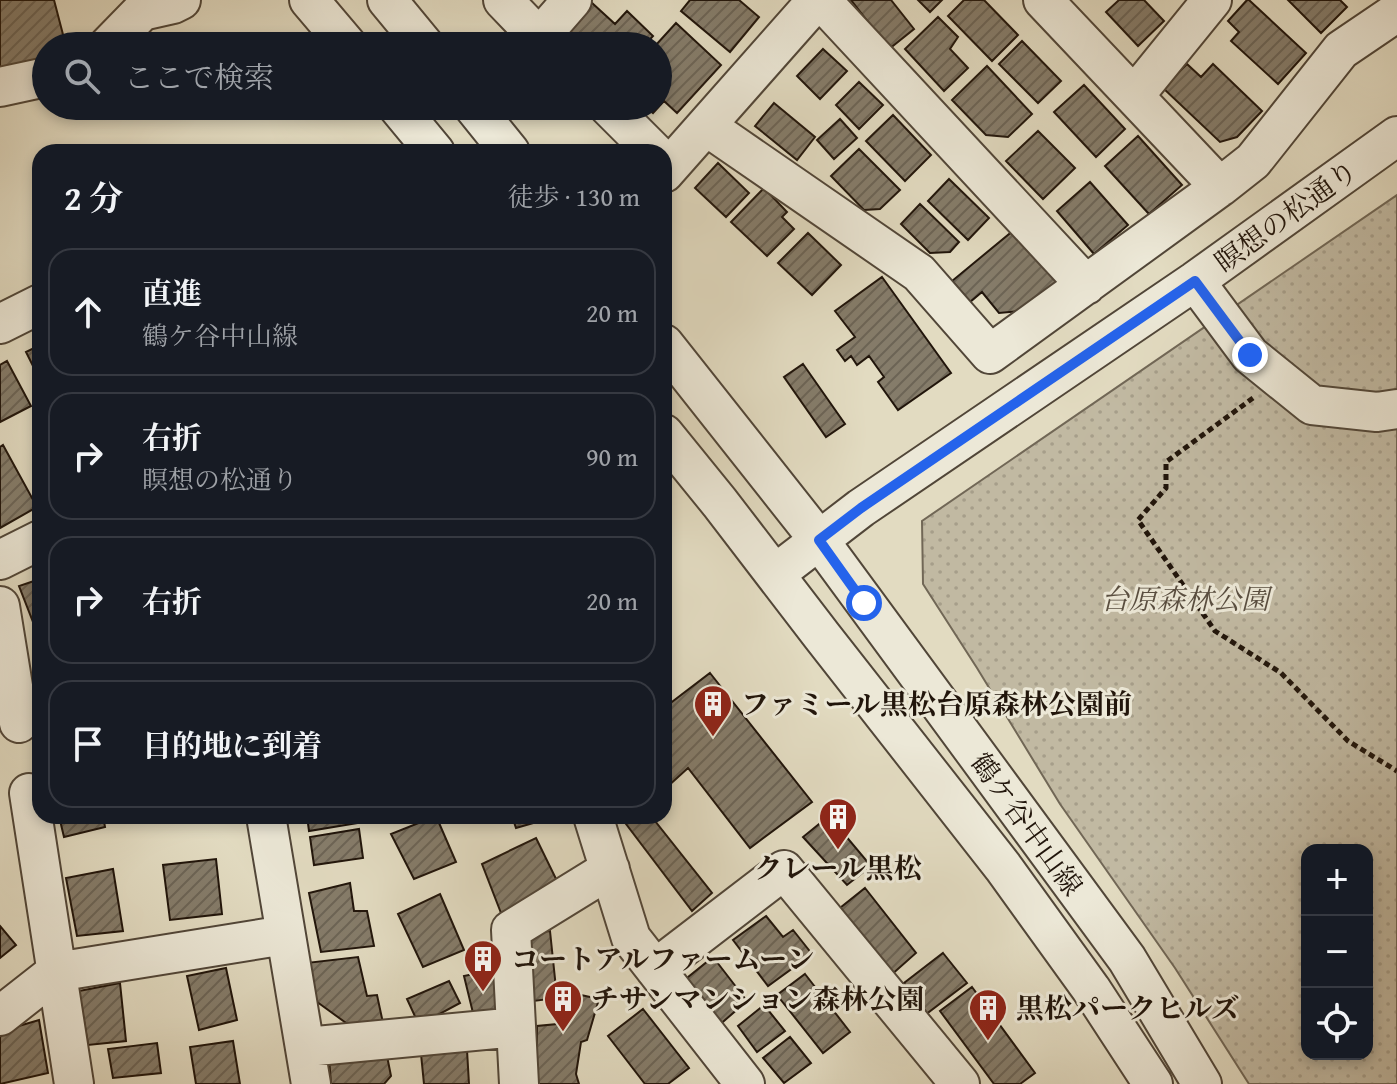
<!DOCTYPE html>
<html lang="ja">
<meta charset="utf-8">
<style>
body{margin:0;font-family:"Gentium Book Plus","Noto Serif JP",serif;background:#20242c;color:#f1f3f6}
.controls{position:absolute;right:24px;bottom:24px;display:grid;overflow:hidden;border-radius:16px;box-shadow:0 4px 12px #0003}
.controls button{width:72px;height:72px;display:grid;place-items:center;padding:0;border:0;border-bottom:2px solid #363941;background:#171b24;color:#f1f3f6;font:40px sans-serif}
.stop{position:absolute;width:24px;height:24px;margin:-18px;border:6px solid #2563eb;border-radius:50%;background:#fff}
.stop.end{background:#2563eb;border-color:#fff;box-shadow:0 2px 8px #0008}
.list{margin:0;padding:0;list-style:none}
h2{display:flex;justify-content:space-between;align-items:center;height:104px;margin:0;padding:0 32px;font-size:34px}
h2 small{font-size:26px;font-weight:400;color:#9ea1a6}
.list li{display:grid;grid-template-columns:52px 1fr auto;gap:24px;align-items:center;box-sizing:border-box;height:128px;margin:0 16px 16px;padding:0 16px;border:2px solid #363941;border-radius:24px}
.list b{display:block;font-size:30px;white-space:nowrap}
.list p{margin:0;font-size:26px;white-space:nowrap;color:#9ea1a6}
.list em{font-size:26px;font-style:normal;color:#9ea1a6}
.icon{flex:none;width:44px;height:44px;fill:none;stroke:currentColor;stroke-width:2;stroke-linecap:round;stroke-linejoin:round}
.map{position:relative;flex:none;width:1397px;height:1084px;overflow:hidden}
.search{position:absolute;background:#171b24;box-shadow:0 4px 12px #0003;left:32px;top:32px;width:640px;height:88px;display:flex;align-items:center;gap:20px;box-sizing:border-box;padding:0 28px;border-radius:44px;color:#9ea1a6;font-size:30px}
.panel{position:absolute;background:#171b24;box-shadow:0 4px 12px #0003;left:32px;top:144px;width:640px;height:680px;border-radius:24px}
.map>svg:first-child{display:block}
</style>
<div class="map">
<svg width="1397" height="1084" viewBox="0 0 1397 1084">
<defs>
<pattern id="park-dots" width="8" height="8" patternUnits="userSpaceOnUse" patternTransform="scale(2)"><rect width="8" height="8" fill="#c1b9a2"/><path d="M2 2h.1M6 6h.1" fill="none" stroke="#a69e8a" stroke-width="1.8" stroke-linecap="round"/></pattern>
<pattern id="building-hatch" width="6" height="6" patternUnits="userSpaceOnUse" patternTransform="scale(2)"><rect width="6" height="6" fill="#857c6a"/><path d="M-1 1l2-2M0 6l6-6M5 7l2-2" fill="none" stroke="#6c6455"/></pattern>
</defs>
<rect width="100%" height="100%" fill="#e2dbc1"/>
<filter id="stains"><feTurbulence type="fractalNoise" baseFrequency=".0025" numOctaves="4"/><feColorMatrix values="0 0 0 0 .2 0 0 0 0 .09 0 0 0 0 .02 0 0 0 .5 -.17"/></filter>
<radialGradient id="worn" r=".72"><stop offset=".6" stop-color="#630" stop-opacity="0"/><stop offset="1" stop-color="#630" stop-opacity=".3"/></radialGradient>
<path fill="url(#park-dots)" stroke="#716756" stroke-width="2" fill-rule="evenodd" d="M1397,195V1084H1249L1175,968L1060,804L977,668L923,584L922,521ZM1307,850H1367V1054H1307Z"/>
<path fill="url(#building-hatch)" stroke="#21150b" stroke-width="2" d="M0,0H54L66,46H46V60L0,71Z
M690,0H739L759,17L730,52L681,11Z
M851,0H891L914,29L889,49Z
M918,0H942L930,12Z
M964,0H984L1018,35L992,61L948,16Z
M1119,0H1144L1164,21L1138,46L1106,12Z
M1247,0H1249L1306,53L1278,84L1231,41L1239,32L1228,21Z
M1288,0H1340L1347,7L1321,33Z
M591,2L615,24L627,11L653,36L644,46H574L561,34Z
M938,17L958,37L950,49L968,68L944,91L905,49Z
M676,23L721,65L677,113L664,101L653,113L645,106H658V46H655Z
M1022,41L1061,81L1038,103L999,64Z
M823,49L847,71L820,99L797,76Z
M1187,64L1201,77L1213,64L1262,111L1237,137L1220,142L1163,88Z
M987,66L1032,114L1008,137L986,135L952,100Z
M859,82L883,105L859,129L836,105Z
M1084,85L1125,129L1096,157L1054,112Z
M774,103L815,137L797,160L755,126Z
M893,115L931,155L905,181L866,141Z
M840,119L857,138L834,159L817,140Z
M1038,131L1075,168L1043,199L1006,161Z
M1138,136L1182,185L1149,214L1105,166Z
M859,149L900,190L880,209L864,210L831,176Z
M718,163L749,193L726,217L695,188Z
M949,179L989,218L968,240L928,201Z
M1090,182L1128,225L1094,254L1057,211Z
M764,188L787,212L782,217L794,229L767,256L731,222Z
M920,204L959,242L950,252L930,253L901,224Z
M1014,230L1057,282L1022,311L999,313L982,292L970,302L952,281Z
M808,233L841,265L812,295L778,263Z
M882,277L951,373L898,410L878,382L884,377L869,356L857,365L851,356L845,361L837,350L855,337L835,311Z
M40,345V380L26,352Z
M7,361L31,406L0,422V365Z
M803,364L845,424L826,437L784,377Z
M3,445L37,507L0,528V447Z
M40,579V640L19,586Z
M710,673L812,802L750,848L688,768L666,788L664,785V708Z
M40,674V703L31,678Z
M59,816H103L105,827L64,837Z
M307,816H356L358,823L309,831Z
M436,816L456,862L414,879L391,834Z
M512,816H546L547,819L516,828Z
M620,816H651L712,893L692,911Z
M829,816L871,866L847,885L803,837Z
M359,829L363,858L314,865L310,837Z
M536,838L560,887L501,913L482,864Z
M216,859L222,914L170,920L163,865Z
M113,869L123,931L77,936L66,878Z
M350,883L354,911H367L374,946L321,952L309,893Z
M865,888L916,953L890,976L840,908Z
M440,894L464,950L423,967L398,914Z
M766,916L783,937L793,930L812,954L768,986L733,940Z
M0,926L16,945L0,958Z
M550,931L557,998L526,1002L519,934Z
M943,953L967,983L925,1015L904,983Z
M358,957L367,996L377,995L383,1023L353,1028L313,999L306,963Z
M713,957L747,1001L717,1027L682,982Z
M226,968L237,1020L199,1030L187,976Z
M493,970L501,1011L473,1013L464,976Z
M805,974L850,1032L823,1053L777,995Z
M449,981L460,1003L419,1025L407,999Z
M120,983L126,1041L88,1045L79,991Z
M972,987L1035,1073L1020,1084H994L940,1011Z
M581,995L599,999L587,1040L581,1042L576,1074L579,1084H537V1026L568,1023Z
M764,1005L785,1031L757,1052L738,1026Z
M643,1009L689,1068L668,1084H645L608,1036Z
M39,1020L48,1073L0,1084V1037L12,1028Z
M790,1037L811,1063L784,1083L763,1058Z
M233,1041L240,1084H196L190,1047Z
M157,1043L161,1073L113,1078L108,1049Z
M467,1050L469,1084H424L421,1054Z
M386,1051L391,1076L384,1084H331L329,1058Z"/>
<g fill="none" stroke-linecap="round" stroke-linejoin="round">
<g stroke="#514638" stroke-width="42">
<path id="minor" d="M309,0L348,46
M387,0L425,46
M503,0L547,46
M821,0L1086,285
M1043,0L1220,187
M539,38L572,0
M108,46L142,11L173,4L181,0
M0,87L46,77
M1134,96L1212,0
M397,106L435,152
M473,106L510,152
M608,106L654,152
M706,126L919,273L990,354L1220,187L1253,161L1341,50L1397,12
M664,173L817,0
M1195,281L1250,355L1312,405L1377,412L1397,409
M0,324L40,304
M664,344L819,540L1127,959L1202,1084
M664,434L720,503L822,636L1003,867L1091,989L1153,1084
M0,560L40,540
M775,574L861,508L1195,281L1397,136
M0,606L19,723
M29,793L74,1084
M266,816L311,1084
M593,816L631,938L745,1084
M655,969L784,870L960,1084
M0,1016L56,972L285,935
M306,1047L516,1027
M519,1084L511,930L610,869"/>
</g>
<path stroke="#21150b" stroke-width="5" stroke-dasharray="6 4" stroke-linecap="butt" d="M1253,398L1166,462V488L1138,520L1215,631L1281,673L1348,741L1397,771"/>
<use href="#minor" stroke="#ece8d7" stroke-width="38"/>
</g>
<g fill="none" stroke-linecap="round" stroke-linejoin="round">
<path stroke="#2563eb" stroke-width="10" d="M864,603L819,540L861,508L1195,281L1250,355"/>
</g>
<defs>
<g id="building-pin" transform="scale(2)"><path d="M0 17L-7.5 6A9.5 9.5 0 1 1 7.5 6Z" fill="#8f2418" stroke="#ece8d7"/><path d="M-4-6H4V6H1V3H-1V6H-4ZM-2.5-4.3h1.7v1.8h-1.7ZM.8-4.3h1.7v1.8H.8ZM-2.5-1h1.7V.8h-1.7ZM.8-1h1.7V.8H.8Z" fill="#fff"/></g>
</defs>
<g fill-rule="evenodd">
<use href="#building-pin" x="713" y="704"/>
<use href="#building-pin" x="838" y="817"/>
<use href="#building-pin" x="483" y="959"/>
<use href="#building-pin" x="563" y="999"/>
<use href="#building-pin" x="988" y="1008"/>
</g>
<g text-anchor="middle" stroke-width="6" stroke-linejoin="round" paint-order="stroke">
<g font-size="28" fill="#21150b" stroke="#ece8d7">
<text transform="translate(1286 216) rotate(-36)" y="10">瞑想の松通り</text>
<text transform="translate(1027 824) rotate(54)" y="10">鶴ケ谷中山線</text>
</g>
<g font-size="28" font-style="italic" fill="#594e40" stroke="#ece8d7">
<text x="1185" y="609">台原森林公園</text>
</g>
<g font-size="28" font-weight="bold" fill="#21150b" stroke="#ece8d7" text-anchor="start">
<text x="741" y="714">ファミール黒松台原森林公園前</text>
<text x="838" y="878" text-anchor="middle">クレール黒松</text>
<text x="511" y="969">コートアルファームーン</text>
<text x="591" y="1009">チサンマンション森林公園</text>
<text x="1016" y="1018">黒松パークヒルズ</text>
</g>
</g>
<rect width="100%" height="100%" filter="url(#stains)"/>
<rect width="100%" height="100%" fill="url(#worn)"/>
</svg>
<div class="controls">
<button>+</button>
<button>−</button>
<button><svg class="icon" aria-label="locate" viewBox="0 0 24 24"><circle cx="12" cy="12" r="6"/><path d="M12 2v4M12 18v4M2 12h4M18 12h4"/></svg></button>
</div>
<div class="stop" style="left:864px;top:603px"></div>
<div class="stop end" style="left:1250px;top:355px"></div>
<div class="search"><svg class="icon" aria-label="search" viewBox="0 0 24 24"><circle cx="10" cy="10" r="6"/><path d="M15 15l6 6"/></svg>ここで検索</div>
<section class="panel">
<h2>2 分<small>徒歩 · 130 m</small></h2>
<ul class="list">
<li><svg class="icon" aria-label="ahead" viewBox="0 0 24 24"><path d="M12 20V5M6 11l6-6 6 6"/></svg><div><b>直進</b><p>鶴ケ谷中山線</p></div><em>20 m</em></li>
<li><svg class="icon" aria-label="right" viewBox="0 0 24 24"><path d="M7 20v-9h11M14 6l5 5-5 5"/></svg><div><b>右折</b><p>瞑想の松通り</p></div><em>90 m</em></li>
<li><svg class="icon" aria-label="right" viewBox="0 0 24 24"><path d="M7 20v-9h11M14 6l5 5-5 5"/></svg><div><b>右折</b></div><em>20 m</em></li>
<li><svg class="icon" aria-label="arrive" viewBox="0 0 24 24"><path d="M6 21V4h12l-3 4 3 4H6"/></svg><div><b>目的地に到着</b></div></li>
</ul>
</section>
</div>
